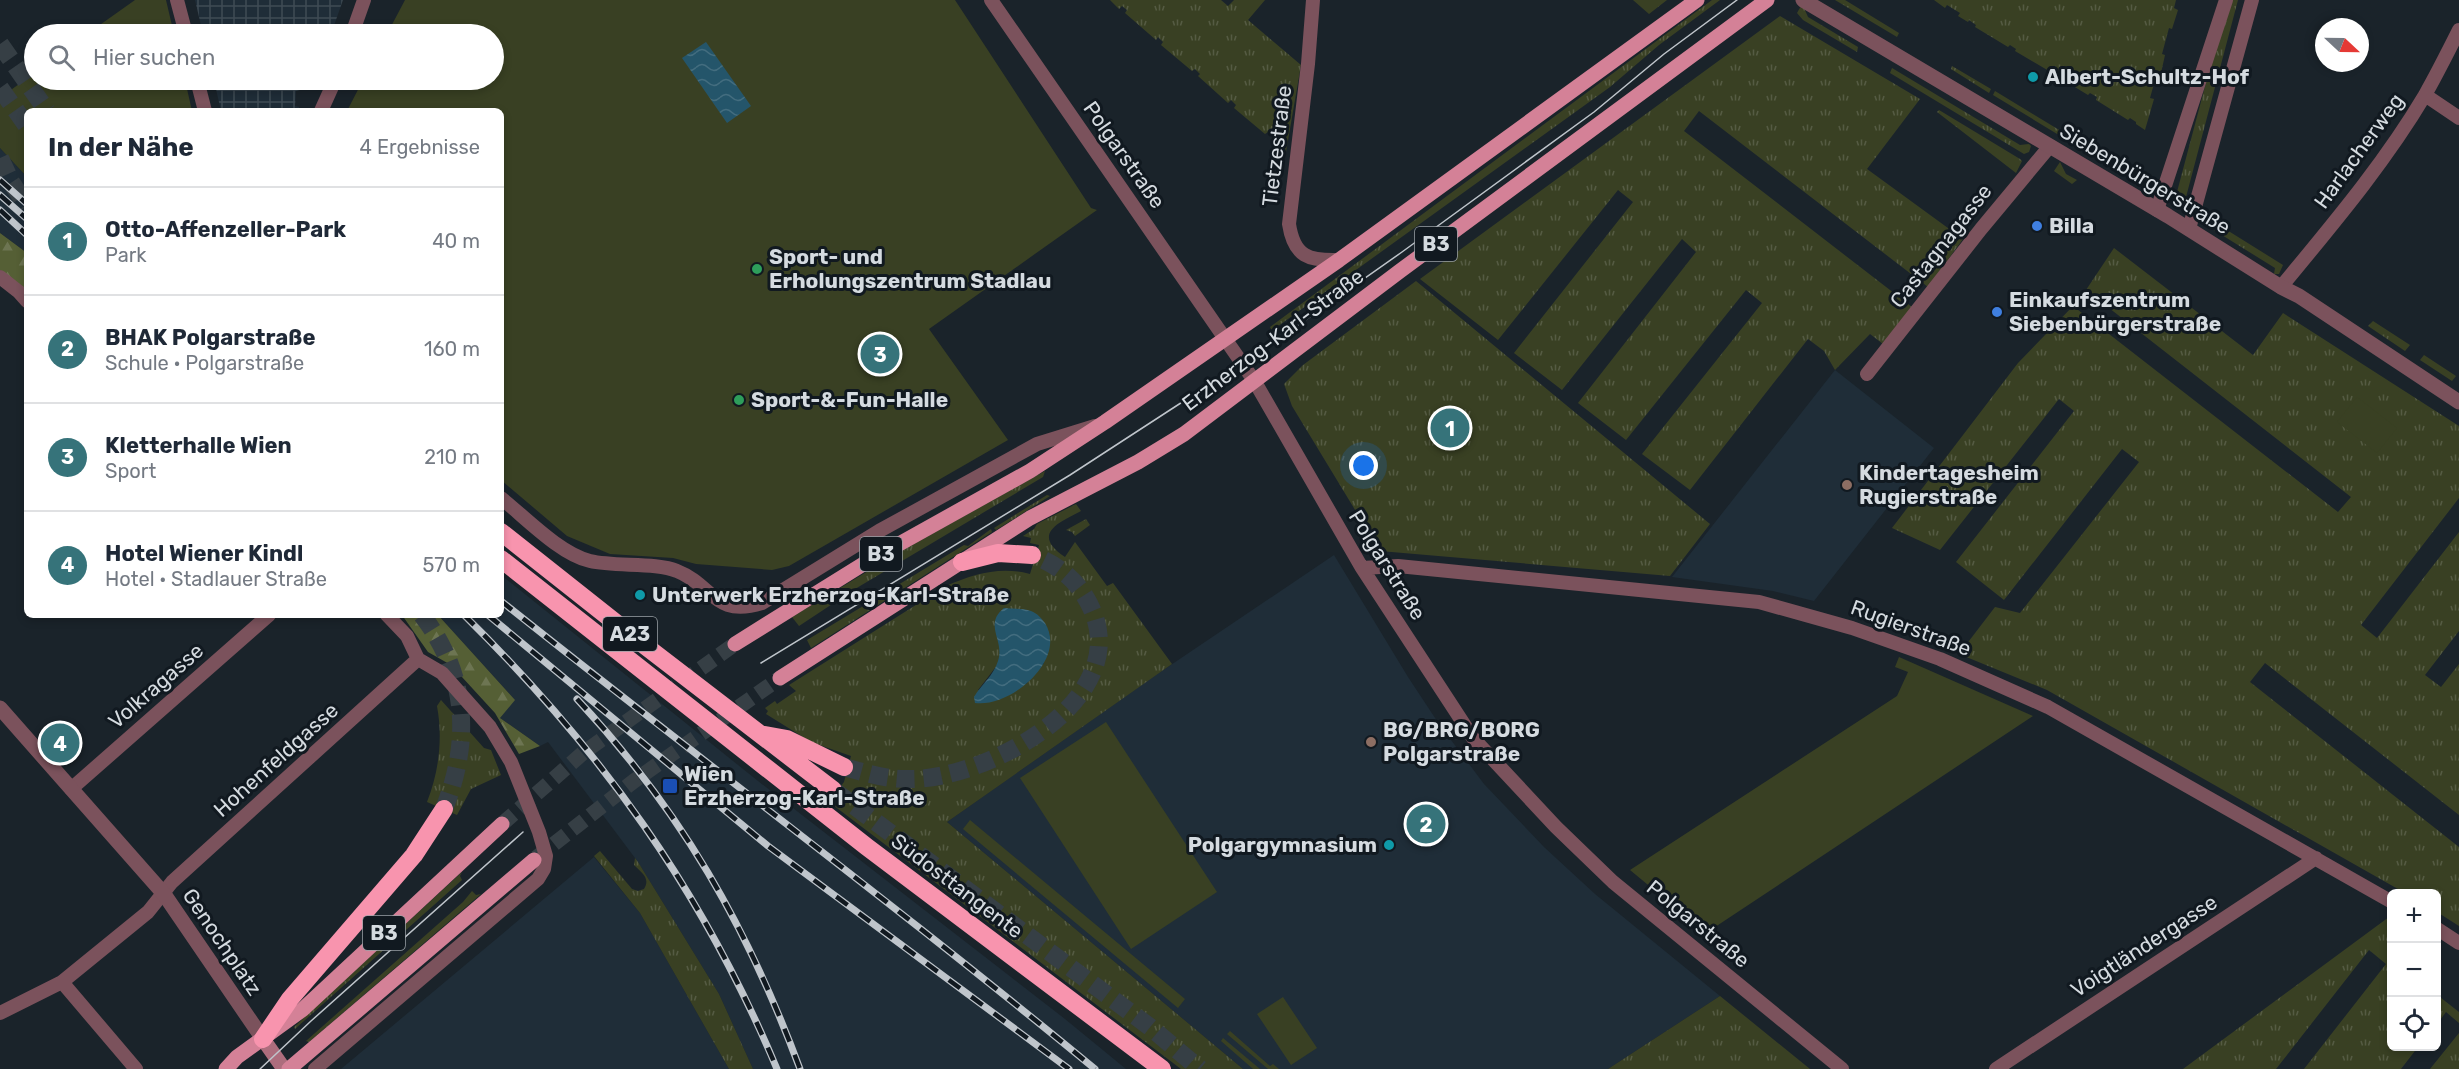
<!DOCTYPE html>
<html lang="de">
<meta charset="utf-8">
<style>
body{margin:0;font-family:Rubik,sans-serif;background:#f2f2f3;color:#1f2937}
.controls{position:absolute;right:18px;bottom:18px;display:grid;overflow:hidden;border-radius:9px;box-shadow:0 3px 9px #0003}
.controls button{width:54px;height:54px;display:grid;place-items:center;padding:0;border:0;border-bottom:2px solid #e0e1e3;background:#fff;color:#1f2937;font:30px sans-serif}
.compass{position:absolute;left:2315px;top:18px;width:54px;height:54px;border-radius:50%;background:#fff;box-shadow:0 3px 9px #0003;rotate:112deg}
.you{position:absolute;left:1364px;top:466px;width:21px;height:21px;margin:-15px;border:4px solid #fff;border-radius:50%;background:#1a73e8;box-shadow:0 0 0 9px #1a73e833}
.badge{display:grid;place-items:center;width:39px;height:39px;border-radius:50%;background:#36737a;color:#fff;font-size:20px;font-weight:700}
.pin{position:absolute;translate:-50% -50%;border:3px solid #fff;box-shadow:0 2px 6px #0006}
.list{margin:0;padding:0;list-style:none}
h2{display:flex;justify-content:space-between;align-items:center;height:78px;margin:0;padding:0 24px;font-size:26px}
h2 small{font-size:20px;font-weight:400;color:#747a83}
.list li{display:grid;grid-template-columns:39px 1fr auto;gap:18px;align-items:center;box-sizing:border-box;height:108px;padding:0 24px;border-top:2px solid #e0e1e3}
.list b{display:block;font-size:22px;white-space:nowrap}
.list p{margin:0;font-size:20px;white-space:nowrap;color:#747a83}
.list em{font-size:20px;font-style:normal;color:#747a83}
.icon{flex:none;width:33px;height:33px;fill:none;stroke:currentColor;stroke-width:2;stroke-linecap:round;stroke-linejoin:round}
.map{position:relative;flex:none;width:2459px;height:1069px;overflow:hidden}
.search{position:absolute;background:#fff;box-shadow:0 3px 9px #0003;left:24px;top:24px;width:480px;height:66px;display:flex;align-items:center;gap:15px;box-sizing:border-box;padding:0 21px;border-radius:33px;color:#747a83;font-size:22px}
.panel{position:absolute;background:#fff;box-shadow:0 3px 9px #0003;left:24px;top:108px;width:480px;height:510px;border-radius:9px}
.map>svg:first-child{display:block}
</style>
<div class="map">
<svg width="2459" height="1069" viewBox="0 0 2459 1069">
<defs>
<pattern id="industrial-grid" width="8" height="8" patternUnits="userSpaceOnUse" patternTransform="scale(1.5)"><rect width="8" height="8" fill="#1f2d38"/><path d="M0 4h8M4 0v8" fill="none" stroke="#3f4b54"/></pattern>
<pattern id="grass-tufts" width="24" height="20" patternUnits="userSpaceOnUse" patternTransform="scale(1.5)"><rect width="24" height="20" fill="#394023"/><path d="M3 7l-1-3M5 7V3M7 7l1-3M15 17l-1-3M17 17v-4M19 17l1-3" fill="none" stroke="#555b43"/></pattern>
<pattern id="forest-firs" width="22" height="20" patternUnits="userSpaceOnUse" patternTransform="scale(1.5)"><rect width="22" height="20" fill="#555f35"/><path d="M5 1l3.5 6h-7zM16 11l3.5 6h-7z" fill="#6d7552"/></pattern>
<pattern id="water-waves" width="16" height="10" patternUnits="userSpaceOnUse" patternTransform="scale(1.5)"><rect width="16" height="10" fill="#24556a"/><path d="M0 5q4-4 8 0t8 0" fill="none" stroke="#436d7f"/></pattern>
</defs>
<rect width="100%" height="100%" fill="#1a232a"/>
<path fill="#1f2d38" d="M0,148L27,177V253L0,233Z
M1835,370L1934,448L1814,601L1773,591L1672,577Z
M1334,555L1408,677L1439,724L1484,784L1544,847L1595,894L1720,996L1608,1069H1243L947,822L1156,675Z
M501,575L758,781L1065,1019L1126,1069H753L719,994L638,862L548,742L540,746L500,718L514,699L438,615H501Z
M594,857L640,913L729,1069H341Z"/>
<path fill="url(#industrial-grid)" d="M195,0H343L331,34H203Z
M214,80H307L300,90L296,91L295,106L299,107V111H221Z"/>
<path fill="url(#grass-tufts)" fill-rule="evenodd" d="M1110,0H1221L1228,6L1234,0H1265L1248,20L1301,65L1286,152L1271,139L1273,136L1268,132L1265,134L1234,108L1236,105L1231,100L1228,103L1198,76L1200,74L1195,69L1192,71L1161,45L1163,42L1158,37L1156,40L1125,13L1127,10L1122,6L1119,9Z
M1633,0H1667L1649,14Z
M1712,0H1720L1659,45L1610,87L1274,329H1271L1270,327Z
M1835,0H1845L1899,33L1897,37Z
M1934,0H2176L2174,8L2178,10L2172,29L2169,28L2162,54L2165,55L2161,73H2157L2150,98L2154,99L2145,130L2136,124V122L2130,118L2128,120L2096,100L2097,97L2090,93L2088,95L2055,75L2056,73L2050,69L2049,71L2015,51L2016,49L2010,45L2008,47L1975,27L1976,25L1969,20L1968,22L1958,16L1960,13L1947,5L1945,8Z
M2228,0H2238L2186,197L2177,192Z
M1801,6L1804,8L1808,17L1858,47L1857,52L1803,20L1797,13Z
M1780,16L1920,99L1867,169L1963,239L1928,287L1699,111L1684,131L1912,307L1883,344L1870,334L1835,370L1824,351L1808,339L1690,490L1642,454L1762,303L1746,290L1626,440L1578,403L1696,252L1682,239L1562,390L1514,353L1633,202L1618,190L1498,340L1420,279Z
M1952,66L1991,89L1989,93L1951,69Z
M1892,68L2020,145L2029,144L2031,146L2029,152L2024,154L1890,73Z
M1995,91L2150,185L2148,189L1993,95Z
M1939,110L2020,159L2022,161L2016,173L1937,112Z
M2060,162L2066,174L2077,180L2072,184L2054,171Z
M2206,217L2283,265L2279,274H2274L2275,268L2209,227Z
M2114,248L2253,355L2283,313L2459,426V498L2361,625L2377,638L2459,532V631L2425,675L2441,687L2459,664V815L2265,663L2250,682L2459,847V926L2437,912L2436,894L2405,893L2047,690L1959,654L1995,607L2020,613L2139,462L2122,449L2004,600L1956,562L2074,411L2059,399L1940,550L1892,528L2018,363L2073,306L2338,512L2351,497L2086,290Z
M1416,281L1710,524L1670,576L1380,551L1292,406L1284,384L1303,365Z
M2373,321L2410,345L2405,351L2368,326Z
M2424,355L2456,376L2452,381L2420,360Z
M1045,471L1043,477L855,589L799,626L792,617L898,553Z
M1047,495L1050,496L996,530L994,528Z
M1076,504L1081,511C1058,523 1031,534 1065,557L1075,542L1107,586L1113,583L1172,664L947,822L1243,1069H1181L829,802L844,782L851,756L811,742L766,714L768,711L765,708L775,701L777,704L796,691L789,685L946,586C974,574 1000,566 1030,574L1039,545L1030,543L1031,538L1023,536L1034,529L1037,524ZM1001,650L1044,663L1026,684L978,690L998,664Z
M1086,519L1090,525L1075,536L1072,532L1066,530Z
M991,529L992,532L811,648L807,640L964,545L968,546Z
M441,700L484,748L491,750L501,775L471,789L457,815L427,802C439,772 443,738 437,706Z
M600,851L632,889L638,891L644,889C651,878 641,872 634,865L635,858L638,862L719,994L753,1069H729L640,913L594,856Z
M462,872L460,876L462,880L295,1029L294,1027Z
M472,891L476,895L481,894L309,1042L306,1041L463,902Z
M2389,917L2392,918V1046L2418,1047L2401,1069H2304L2386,964L2369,950L2276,1069H2183Z
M2436,994L2459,1012V1023L2446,1012L2437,1024Z
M1720,996L1810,1069H1608Z
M2459,1033V1069H2430Z"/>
<path fill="url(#forest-firs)" d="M0,233L27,253V290L0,270Z
M402,615H438L515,700L500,718L540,746L519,754L495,713L451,665L428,652Z"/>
<path fill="#394023" d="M135,0H166L174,34H87Z
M405,0H955L1091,208L1097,210L929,329L1008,440L789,566L772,570L696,564L673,558L610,554L567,536L501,480V111H347L363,80H494V34H387Z
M34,73V80H185L192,111H27V177L0,148V98Z
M2357,397L2397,428L2377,453L2337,422Z
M1899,657L2033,716L1706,933L1630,870L1897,696L1908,672L1895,667Z
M1106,722L1217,892L1131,949L1020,778Z
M970,820L1185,999L1178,1008L963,829Z
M1283,997L1317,1048L1291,1065L1257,1014Z
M1230,1031L1270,1066L1273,1064L1279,1069H1268L1227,1034Z
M1223,1038L1260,1069H1253L1221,1041Z"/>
<path fill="url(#water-waves)" d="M706,42L751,106L727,123L682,58Z
M1004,608C1013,609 1023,608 1031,611C1037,613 1042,619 1045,623C1068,660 1010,708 975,703L974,697C981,685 994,675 998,661C1005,640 983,625 1004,608Z"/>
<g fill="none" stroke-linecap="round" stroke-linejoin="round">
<path stroke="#363f45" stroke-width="15" stroke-dasharray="15 8" stroke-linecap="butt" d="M502,824L583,753L735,644
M536,858L634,781L780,678"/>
<path stroke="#363f45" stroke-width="18" stroke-dasharray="18 9" stroke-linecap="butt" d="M0,44L47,111
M0,88L27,126
M0,158L11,182L27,206
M422,615C468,675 471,741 444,809
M844,767C866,773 888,780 911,779C984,779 1130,704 1093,612C1081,583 1061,566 1032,555
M833,790L1150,1027L1200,1069"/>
<path stroke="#7b525c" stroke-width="14" d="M177,0L186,34
M991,0L1255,382L1362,568L1473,738L1556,827L1613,882L1842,1069
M1313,0L1308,64L1289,224C1294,257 1309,261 1339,260
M352,34L364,0
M197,80L205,111
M2425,95L2459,118
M321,111L335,80
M2157,210L2226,0
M2189,229L2252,0
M0,277L19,292L27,301
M2281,287C2332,225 2384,164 2425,95C2437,74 2448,52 2459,30
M1867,374L1981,229L2050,146
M501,498C526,518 560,554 590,561C615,567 656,562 677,571C713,585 714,618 762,603L879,531L1037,444L1095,426
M1362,568L1398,566L1759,602L1852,628L1940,659L2048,707L2392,902
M71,789L269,615
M2436,928L2459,943
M62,982L136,1069
M0,1013L62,982L148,912L172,882L418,659
M315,1069L538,879L544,869L546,856L539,832L511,762L490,727L442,673L418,659L407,636L387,615
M1996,1069L2316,858"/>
<path stroke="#7b525c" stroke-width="15" d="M1803,0L2168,216L2281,287L2299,296L2459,402
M0,708L164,894L263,1039"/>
<path stroke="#ad6d7d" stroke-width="15" d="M263,1039L284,1069"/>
<path stroke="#d48197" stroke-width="15" d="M735,644L865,563L1030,471L1105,422L1339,260L1697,0
M780,678L1030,518L1138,462L1184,434L1400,271L1767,0
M226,1069L237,1057L302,1010L502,824
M289,1069L534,860"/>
<path stroke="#f894ae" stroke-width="18" d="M501,532L635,638L833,790
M501,559L867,847L1162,1069
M962,562L998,553L1032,555
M765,735L787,739L844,767
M263,1039L290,999L414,855L444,809"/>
<path stroke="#bfc5cb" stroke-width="1.5" d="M761,663L1070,475L1270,345L1402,252L1594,112L1664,54L1737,0
M260,1069L311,1021L523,832"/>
<g stroke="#bfc5cb" stroke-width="7">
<path id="rail" d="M0,180L27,204
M0,195L27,219
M0,210L27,235
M501,601C698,758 901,909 1095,1069
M464,615C602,751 702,890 777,1069
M488,615L768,846L1069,1069
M577,699C682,812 747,926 800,1069"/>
</g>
<use href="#rail" stroke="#111920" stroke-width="4.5" stroke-dasharray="14" stroke-linecap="butt"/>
</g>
<g fill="#0f9aa8" stroke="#111920" stroke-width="2">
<circle cx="2033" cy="77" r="6"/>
<circle cx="640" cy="595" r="6"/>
<circle cx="1389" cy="845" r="6"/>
</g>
<g fill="#3f7fe0" stroke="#111920" stroke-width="2">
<circle cx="2037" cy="226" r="6"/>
<circle cx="1997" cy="312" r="6"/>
</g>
<g fill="#2e9e5b" stroke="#111920" stroke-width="2">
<circle cx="757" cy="269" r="6"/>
<circle cx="739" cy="400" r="6"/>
</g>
<g fill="#8d6e63" stroke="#111920" stroke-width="2">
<circle cx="1847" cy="485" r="6"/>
<circle cx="1371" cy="742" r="6"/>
</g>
<rect fill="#1a4fb4" stroke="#111920" stroke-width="2" x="662" y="778" width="16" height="16" rx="3"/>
<g text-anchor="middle" stroke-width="6" stroke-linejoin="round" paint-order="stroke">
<g fill="#111920" stroke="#9aa1a6" stroke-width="1.5">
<rect x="1415" y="227" width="42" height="34" rx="4.5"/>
<rect x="860" y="537" width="42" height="34" rx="4.5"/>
<rect x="603" y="617" width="54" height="34" rx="4.5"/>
<rect x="363" y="916" width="42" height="34" rx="4.5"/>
</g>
<g font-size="20" font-weight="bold" fill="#d5dbe0">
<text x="1436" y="251">B3</text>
<text x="881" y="561">B3</text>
<text x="630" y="641">A23</text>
<text x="384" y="940">B3</text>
</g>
<g font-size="21" font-weight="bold" fill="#d5dbe0" stroke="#111920" text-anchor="start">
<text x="2045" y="84">Albert-Schultz-Hof</text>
<text x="2049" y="233">Billa</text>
<text x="769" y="264">Sport- und<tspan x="769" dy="24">Erholungszentrum Stadlau</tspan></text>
<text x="2009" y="307">Einkaufszentrum<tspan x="2009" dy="24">Siebenbürgerstraße</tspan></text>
<text x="751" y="407">Sport-&amp;-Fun-Halle</text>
<text x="1859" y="480">Kindertagesheim<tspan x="1859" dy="24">Rugierstraße</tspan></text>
<text x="652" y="602">Unterwerk Erzherzog-Karl-Straße</text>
<text x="1383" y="737">BG/BRG/BORG<tspan x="1383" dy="24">Polgarstraße</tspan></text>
<text x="684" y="781">Wien<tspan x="684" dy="24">Erzherzog-Karl-Straße</tspan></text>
<text x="1377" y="852" text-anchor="end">Polgargymnasium</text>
</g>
<g font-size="21" fill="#d5dbe0" stroke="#111920">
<text transform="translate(1277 146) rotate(-83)" y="7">Tietzestraße</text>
<text transform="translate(2359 151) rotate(-54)" y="7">Harlacherweg</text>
<text transform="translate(1124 155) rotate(55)" y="7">Polgarstraße</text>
<text transform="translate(2145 179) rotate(31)" y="7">Siebenbürgerstraße</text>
<text transform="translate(1941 246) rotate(-52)" y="7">Castagnagasse</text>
<text transform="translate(1273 340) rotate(-37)" y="7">Erzherzog-Karl-Straße</text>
<text transform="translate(1387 565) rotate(58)" y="7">Polgarstraße</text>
<text transform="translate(1911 628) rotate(20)" y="7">Rugierstraße</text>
<text transform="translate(156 686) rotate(-41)" y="7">Volkragasse</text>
<text transform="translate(276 760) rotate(-42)" y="7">Hohenfeldgasse</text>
<text transform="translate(957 886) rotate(37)" y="7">Südosttangente</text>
<text transform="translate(1698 924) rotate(39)" y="7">Polgarstraße</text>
<text transform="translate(222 942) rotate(56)" y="7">Genochplatz</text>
<text transform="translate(2144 946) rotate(-33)" y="7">Voigtländergasse</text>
</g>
</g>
</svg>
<div class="controls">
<button>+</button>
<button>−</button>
<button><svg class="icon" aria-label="locate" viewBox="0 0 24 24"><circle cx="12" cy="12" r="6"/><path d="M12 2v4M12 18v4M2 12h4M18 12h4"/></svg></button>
</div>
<svg class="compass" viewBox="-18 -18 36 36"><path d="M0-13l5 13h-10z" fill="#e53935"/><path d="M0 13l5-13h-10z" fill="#747a83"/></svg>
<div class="you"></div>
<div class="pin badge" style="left:1450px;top:428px">1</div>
<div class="pin badge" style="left:1426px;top:824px">2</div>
<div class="pin badge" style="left:880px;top:354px">3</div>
<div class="pin badge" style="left:60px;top:743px">4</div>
<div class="search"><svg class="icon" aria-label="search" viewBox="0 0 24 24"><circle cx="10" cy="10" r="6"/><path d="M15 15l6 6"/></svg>Hier suchen</div>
<section class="panel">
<h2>In der Nähe<small>4 Ergebnisse</small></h2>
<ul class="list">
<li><span class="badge">1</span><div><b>Otto-Affenzeller-Park</b><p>Park</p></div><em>40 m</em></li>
<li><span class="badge">2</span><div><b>BHAK Polgarstraße</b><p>Schule · Polgarstraße</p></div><em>160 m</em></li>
<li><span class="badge">3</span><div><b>Kletterhalle Wien</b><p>Sport</p></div><em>210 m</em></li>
<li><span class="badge">4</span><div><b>Hotel Wiener Kindl</b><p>Hotel · Stadlauer Straße</p></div><em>570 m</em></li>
</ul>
</section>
</div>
